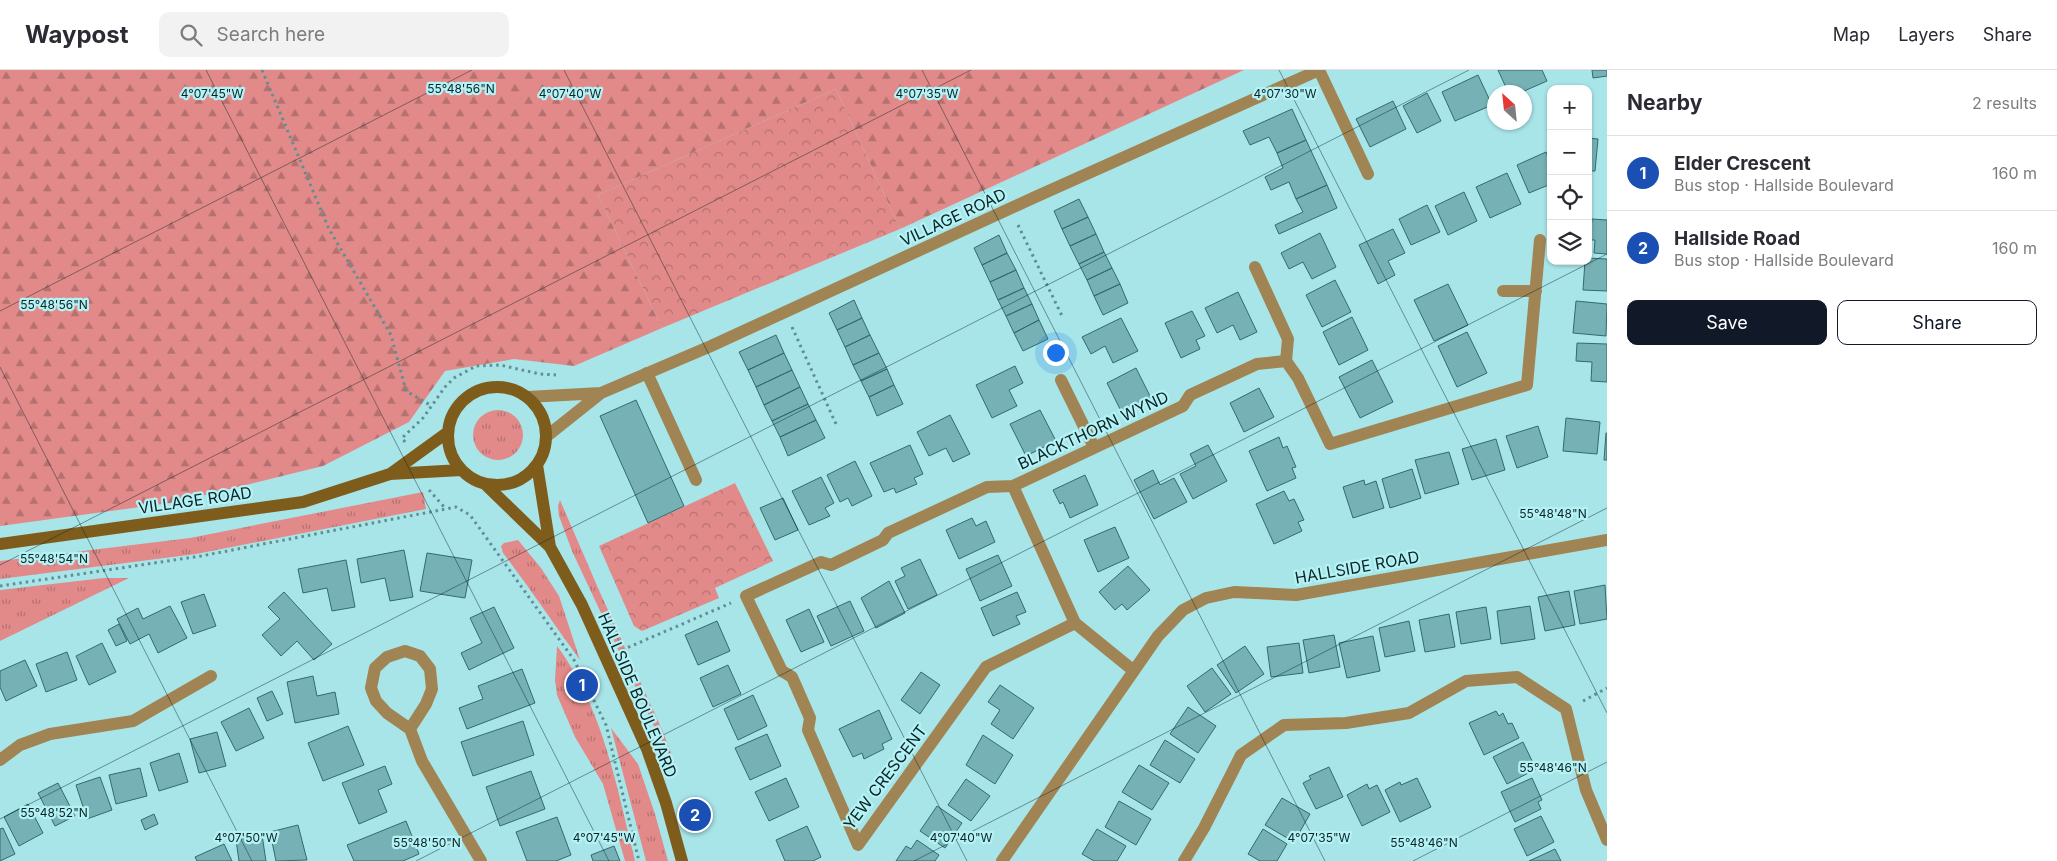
<!DOCTYPE html>
<meta charset="utf-8">
<style>
body{margin:0;font-family:Inter,sans-serif;background:#f2f2f3;color:#2b2b33}
.controls{position:absolute;right:15px;top:15px;display:grid;overflow:hidden;border-radius:10px;box-shadow:0 1px 4px #0004}
.controls button{width:45px;height:45px;display:grid;place-items:center;padding:0;border:0;border-bottom:1px solid #e1e1e2;background:#fff;color:#2b2b33;font:25px sans-serif}
.compass{position:absolute;left:1487px;top:15px;width:45px;height:45px;border-radius:50%;background:#fff;box-shadow:0 1px 4px #0004;rotate:333deg}
.you{position:absolute;left:1055px;top:282px;width:18px;height:18px;margin:-12px;border:4px solid #fff;border-radius:50%;background:#1a73e8;box-shadow:0 0 0 8px #1a73e833}
.badge{display:grid;place-items:center;width:32px;height:32px;border-radius:50%;background:#111827;color:#fff;font-size:16px;font-weight:700}
.pin{position:absolute;translate:-50% -50%;border:2px solid #fff;box-shadow:0 1px 5px #0006}
.list{margin:0;padding:0;list-style:none}
h2{display:flex;justify-content:space-between;align-items:center;height:65px;margin:0;padding:0 20px;font-size:21px}
h2 small{font-size:16px;font-weight:400;color:#7c7c81}
.list li{display:grid;grid-template-columns:32px 1fr auto;gap:15px;align-items:center;box-sizing:border-box;height:75px;padding:0 20px;border-top:1px solid #e1e1e2}
.list b{display:block;font-size:19px;white-space:nowrap}
.list p{margin:0;font-size:16px;white-space:nowrap;color:#7c7c81}
.list em{font-size:16px;font-style:normal;color:#7c7c81}
.actions{display:flex;gap:10px;padding:15px 20px}
.actions a{flex:1;padding:11px 0;border:1px solid #111827;border-radius:10px;text-align:center;font-size:18px;color:#111827}
.actions .main{background:#111827;color:#fff}
.icon{flex:none;width:28px;height:28px;fill:none;stroke:currentColor;stroke-width:2;stroke-linecap:round;stroke-linejoin:round}
.map{position:relative;flex:none;width:1607px;height:791px;overflow:hidden}
header{display:flex;align-items:center;gap:30px;box-sizing:border-box;height:70px;padding:0 25px;background:#fff;border-bottom:1px solid #e1e1e2}
header strong{font-size:24px}
nav{display:flex;gap:28px;margin-inline-start:auto;font-size:18px}
.search{width:350px;height:45px;background:#f2f2f3;display:flex;align-items:center;gap:12px;box-sizing:border-box;padding:0 18px;border-radius:10px;color:#7c7c81;font-size:19px}
main{display:flex}
aside{flex:1;background:#fff}
.map>svg:first-child{display:block}
</style>
<header>
<strong>Waypost</strong>
<div class="search"><svg class="icon" aria-label="search" viewBox="0 0 24 24"><circle cx="10" cy="10" r="6"/><path d="M15 15l6 6"/></svg>Search here</div>
<nav><a>Map</a><a>Layers</a><a>Share</a></nav>
</header>
<main>
<div class="map">
<svg width="1607" height="791" viewBox="0 0 1607 791">
<defs>
<pattern id="grass-tufts" width="24" height="20" patternUnits="userSpaceOnUse" patternTransform="scale(1.25)"><rect width="24" height="20" fill="#e28a89"/><path d="M3 7l-1-3M5 7V3M7 7l1-3M15 17l-1-3M17 17v-4M19 17l1-3" fill="none" stroke="#b57170"/></pattern>
<pattern id="forest-firs" width="22" height="20" patternUnits="userSpaceOnUse" patternTransform="scale(1.25)"><rect width="22" height="20" fill="#e28a89"/><path d="M5 1l3.5 6h-7zM16 11l3.5 6h-7z" fill="#b57170"/></pattern>
<pattern id="park-crowns" width="20" height="18" patternUnits="userSpaceOnUse" patternTransform="scale(1.25)"><rect width="20" height="18" fill="#e28a89"/><path d="M2 6a3 3 0 1 1 6 0M12 15a3 3 0 1 1 6 0" fill="none" stroke="#b57170"/></pattern>
</defs>
<rect width="100%" height="100%" fill="#a8e5e9"/>
<path fill="url(#grass-tufts)" d="M473 365a25 25 0 1 1 50 0a25 25 0 1 1-50 0Z
M423,422L426,439L196,484L0,509V491L190,468Z
M560,430L598,518L663,662L676,696L659,667L572,481L559,446L558,436Z
M518,470L541,498L559,526L580,590C554,555 530,518 503,483L501,476L504,473Z
M104,508H129L0,571V520Z
M557,576C604,640 616,715 635,791H625L603,714L575,667L557,625L555,610Z
M611,658L638,694L655,744L668,791H646Z"/>
<path fill="url(#forest-firs)" d="M0,0H1244L900,159L836,19L598,125L662,258L574,296L514,289L445,301L409,352L323,396L177,432L0,456Z"/>
<path fill="url(#park-crowns)" d="M836,19L900,159L662,258L598,125Z
M735,413L773,491L715,518L719,528L642,561L634,556L599,476Z"/>
<path fill="#75b1b5" stroke="#306c6f" d="M1498,0H1542L1547,11L1522,22H1508Z
M1592,0H1607V6L1593,8Z
M1478,5L1492,35L1455,51L1442,22Z
M1427,23L1441,51L1417,63L1403,36Z
M1393,31L1406,59L1370,77L1356,49Z
M1292,39L1306,70L1277,83L1269,67L1250,75L1243,61Z
M1588,68L1598,69L1595,101H1588Z
M1306,70L1327,115L1296,129L1289,112L1271,120L1265,107L1283,98L1277,83Z
M1546,82L1551,94V114L1529,123L1517,95Z
M1507,103L1521,134L1490,148L1476,117Z
M1327,115L1337,138L1279,164L1275,155L1303,142L1296,129Z
M1464,122L1477,151L1448,165L1435,136Z
M1079,129L1088,147L1062,159L1054,141Z
M1427,135L1440,162L1411,175L1399,149Z
M1088,147L1096,164L1070,176L1062,159Z
M1592,149L1607,150V184L1594,183L1595,170H1590Z
M1393,159L1405,183L1388,191L1395,205L1378,214L1359,175Z
M1320,163L1336,197L1312,209L1303,192L1289,199L1281,183Z
M1096,164L1104,182L1079,194L1070,176Z
M999,165L1007,183L982,195L974,178Z
M1104,182L1112,198L1087,210L1079,194Z
M1007,183L1016,200L990,212L982,195Z
M1588,188L1607,189V221L1583,220L1585,191H1588Z
M1112,198L1120,214L1094,226L1087,210Z
M1016,200L1024,218L998,230L990,212Z
M1335,210L1351,242L1322,257L1306,225Z
M1120,214L1128,233L1103,245L1094,226Z
M1448,214L1468,255L1434,271L1414,230Z
M1024,218L1032,234L1006,246L998,230Z
M1238,222L1257,262L1240,270L1233,255L1217,263L1205,238Z
M854,230L862,248L837,260L829,243Z
M1576,231L1607,234L1606,266L1573,263Z
M1032,234L1039,250L1014,263L1006,246Z
M1192,241L1205,266L1196,270L1200,279L1181,288L1165,253Z
M1352,247L1368,280L1339,295L1323,262Z
M862,248L870,265L845,277L837,260Z
M1121,248L1138,281L1113,293L1105,276L1091,284L1082,267Z
M1039,250L1048,269L1023,281L1014,263Z
M1467,262L1487,303L1457,317L1438,276Z
M776,265L784,283L748,300L739,282Z
M870,265L879,283L853,295L845,277Z
M1577,273L1607,274V312L1591,311L1592,292L1576,291Z
M784,283L792,300L756,317L748,300Z
M879,283L887,299L861,311L853,295Z
M1372,290L1393,332L1360,348L1339,307Z
M1015,296L1023,313L1009,320L1017,336L992,348L976,315Z
M1136,298L1152,330L1123,345L1107,313Z
M887,299L894,315L869,327L861,311Z
M792,300L800,317L764,335L756,317Z
M894,315L903,334L877,346L869,327Z
M800,317L808,334L772,351L764,335Z
M1259,318L1274,347L1244,362L1230,333Z
M636,330L684,436L648,453L600,346Z
M808,334L816,350L780,367L772,351Z
M1040,340L1056,371L1026,386L1010,354Z
M950,345L970,384L953,392L946,378L929,386L917,362Z
M1566,348L1600,352L1597,384L1563,381Z
M816,350L825,368L788,386L780,367Z
M1538,356L1548,387L1517,398L1506,366Z
M1606,363H1607V390H1604Z
M1279,367L1283,378L1287,376L1296,397L1292,398L1296,408L1267,421L1249,381Z
M1496,369L1505,400L1472,410L1462,379Z
M910,375L923,404L914,408L917,414L896,423L894,418L884,422L870,393Z
M1208,375L1227,411L1193,429L1180,404L1196,396L1190,384Z
M1449,382L1459,414L1425,424L1415,390Z
M855,391L872,426L852,436L848,428L840,432L827,405Z
M1412,399L1421,428L1390,438L1382,409Z
M1153,400L1160,415L1174,408L1187,432L1154,449L1134,410Z
M1085,405L1098,435L1070,448L1063,432L1060,434L1053,420Z
M821,407L834,433L825,438L830,446L809,455L792,421Z
M1364,410L1365,415L1376,411L1384,438L1353,448L1343,417Z
M1284,421L1289,431L1294,429L1304,450L1298,452L1302,461L1274,474L1256,434Z
M783,428L798,460L775,470L760,438Z
M972,448L976,456L986,451L995,472L959,489L946,460Z
M1115,457L1129,488L1098,502L1084,470Z
M404,480L413,527L390,531L385,508L361,513L357,489Z
M427,483L472,490L465,528L420,521Z
M998,485L1012,516L980,531L966,499Z
M920,489L937,525L908,539L895,511L905,506L901,498Z
M346,490L355,537L332,541L327,518L303,523L298,499Z
M1128,496L1150,520L1127,540L1122,534L1115,540L1099,522Z
M889,511L905,543L876,558L861,528Z
M1605,515L1607,549L1580,554L1574,521Z
M1569,521L1575,555L1545,561L1538,527Z
M284,522L332,574L314,590L297,571L281,586L262,565L280,549L268,537Z
M1017,522L1026,542L1016,546L1020,554L993,566L981,538Z
M204,524L216,556L193,564L181,532Z
M850,531L864,561L831,576L817,546Z
M170,536L187,568L158,583L149,564L130,574L117,549L138,538L143,549Z
M1530,536L1535,569L1501,574L1497,541Z
M494,537L514,578L469,600L461,583L482,573L470,548Z
M1486,537L1491,569L1461,574L1456,542Z
M809,539L824,572L801,582L786,550Z
M1449,544L1455,577L1425,582L1419,550Z
M717,551L730,581L698,595L685,565Z
M1409,551L1415,581L1385,587L1379,558Z
M119,554L127,571L116,576L108,560Z
M1334,565L1340,597L1309,603L1303,570Z
M1373,566L1380,601L1347,608L1339,573Z
M102,573L116,602L89,615L76,586Z
M1299,573L1303,603L1271,607L1267,577Z
M1245,576L1264,604L1236,623L1217,595Z
M67,582L77,610L46,622L36,594Z
M25,590L37,616L6,631L0,617V601Z
M728,595L741,624L713,637L700,608Z
M1212,598L1231,624L1205,642L1187,616Z
M522,599L535,633L467,659L459,638L483,629L478,616Z
M921,602L940,615L920,644L901,630Z
M313,606L317,626L335,622L339,644L295,653L287,612Z
M1000,615L1034,638L1013,669L991,654L1000,640L988,632Z
M272,621L283,644L267,651L257,628Z
M753,625L767,656L738,670L724,639Z
M1188,637L1216,656L1198,683L1170,664Z
M249,638L264,668L236,681L221,652Z
M879,640L892,669L882,674L884,679L864,689L862,683L853,687L839,659Z
M1496,641L1499,646L1503,643L1508,654L1512,653L1519,668L1484,685L1469,653Z
M523,651L534,685L473,706L461,672Z
M348,656L364,695L323,711L308,673Z
M217,662L226,696L199,703L190,669Z
M767,664L781,696L750,710L735,678Z
M983,665L1013,685L995,714L966,695Z
M1165,670L1195,689L1180,713L1150,695Z
M1523,672L1536,699L1507,714L1493,687Z
M179,683L188,712L159,721L150,693Z
M1139,695L1169,713L1152,740L1122,722Z
M385,696L392,714L378,720L387,742L359,754L342,713Z
M1329,697L1343,727L1316,739L1303,713L1311,709L1309,706Z
M140,698L147,726L116,734L109,705Z
M531,701L545,739L500,756L486,717Z
M100,707L112,740L87,749L76,715Z
M786,708L799,737L769,751L755,722Z
M1417,708L1431,737L1400,752L1385,720L1400,712L1401,715Z
M1532,708L1542,730L1538,732L1541,739L1515,752L1501,722Z
M966,709L990,726L971,751L948,735Z
M58,713L75,746L55,756L38,723Z
M1367,714L1369,719L1377,715L1390,742L1362,756L1347,725Z
M1282,728L1310,744L1294,772L1265,755Z
M1119,731L1151,749L1136,775L1105,757Z
M28,734L43,763L19,776L4,747Z
M937,736L962,753L945,778L920,761Z
M154,744L158,754L145,760L141,750Z
M1541,746L1554,772L1527,786L1514,759Z
M557,747L571,785L556,791H527L516,762Z
M406,751L419,784L403,791H354L347,775Z
M298,755L307,790L276,791L270,762Z
M807,756L821,787L813,791H785L776,770Z
M3,758L15,784L0,791V759Z
M1097,759L1126,776L1117,791H1094L1082,784Z
M1263,759L1287,774L1277,791H1260L1248,784Z
M262,765L266,791H239L236,770Z
M917,770L939,785L935,791H896L906,776L911,779Z
M224,774L232,791H197L195,787Z
M614,776L620,791H593L591,785Z
M1555,779L1561,791H1529Z"/>
<g fill="none" stroke-linecap="round" stroke-linejoin="round">
<path stroke="#618e91" stroke-width="3" stroke-dasharray="2.5 4" stroke-linecap="butt" d="M262,0L329,159L391,265L406,321L432,336
M1018,155L1063,248
M792,257L836,354
M405,372L402,368L423,348L445,317L454,308L476,296L500,295L540,304L556,305
M429,420L445,438
M0,516L201,486L456,437L470,445L574,590L606,655L639,791
M622,580L731,533
M1583,631L1607,618"/>
<path stroke="#a08453" stroke-width="12" d="M1255,197L1288,269L1286,291
M647,303L696,410
M1061,310L1094,377"/>
<path stroke="#a08453" stroke-width="12" d="M1319,0L1368,104
M1503,221H1536
M527,327L601,323
M547,366L601,323L711,276L1033,128L1319,0
M1013,416L1075,553L1134,601
M1075,553L986,597L858,775L808,660L810,648L792,607L782,601L746,526L821,492L831,495L883,470L888,463L987,417L1013,416L1183,336L1190,325L1257,294L1286,291L1298,308L1330,374L1527,315L1540,170
M410,659L426,634L432,619L430,599L420,586L405,581L387,587L375,598L371,618L376,631L387,643L410,659L422,691L481,791
M0,690L20,675L50,664L133,651L211,606
M1002,791L1158,566L1183,540L1206,528L1234,522L1296,525L1607,470
M1184,791L1204,758L1241,685L1284,655L1346,653L1409,643L1466,611L1517,607L1566,639L1586,720L1607,770"/>
<path stroke="#7e5d1c" stroke-width="12" d="M448 366a49 49 0 1 1 98 0a49 49 0 1 1-98 0Z
M537,395L550,477
M390,404L448,362
M485,414L550,477L582,535L647,679L666,733L682,791
M0,474L303,432L390,404L461,400"/>
</g>
<path fill="none" stroke="#0b2425" stroke-width="1" stroke-opacity="0.45" d="M206,0L609,791M564,0L967,791M922,0L1325,791M1279,0L1607,643M0,241L472,0M0,297L252,791M0,495L971,0M0,749L1469,0M416,791L1607,184M914,791L1607,438M1413,791L1607,692"/>
<g text-anchor="middle" stroke-width="4.5" stroke-linejoin="round" paint-order="stroke">
<g font-size="16" fill="#0b2425" stroke="#b5f2f6">
<text transform="translate(953 147) rotate(-25)" y="6">VILLAGE ROAD</text>
<text transform="translate(1093 360) rotate(-25)" y="6">BLACKTHORN WYND</text>
<text transform="translate(195 430) rotate(-8)" y="6">VILLAGE ROAD</text>
<text transform="translate(1357 497) rotate(-10)" y="6">HALLSIDE ROAD</text>
<text transform="translate(638 625) rotate(67)" y="6">HALLSIDE BOULEVARD</text>
<text transform="translate(885 707) rotate(-53)" y="6">YEW CRESCENT</text>
</g>
</g>
<g font-size="12" text-anchor="middle" fill="#0b2425" stroke="#b5f2f6" stroke-width="4.5" stroke-linejoin="round" paint-order="stroke">
<text x="461" y="23">55°48'56"N</text>
<text x="212" y="28">4°07'45"W</text>
<text x="570" y="28">4°07'40"W</text>
<text x="927" y="28">4°07'35"W</text>
<text x="1285" y="28">4°07'30"W</text>
<text x="54" y="239">55°48'56"N</text>
<text x="1553" y="448">55°48'48"N</text>
<text x="54" y="493">55°48'54"N</text>
<text x="1553" y="702">55°48'46"N</text>
<text x="54" y="747">55°48'52"N</text>
<text x="246" y="772">4°07'50"W</text>
<text x="604" y="772">4°07'45"W</text>
<text x="961" y="772">4°07'40"W</text>
<text x="1319" y="772">4°07'35"W</text>
<text x="427" y="777">55°48'50"N</text>
<text x="1424" y="777">55°48'46"N</text>
</g>
</svg>
<div class="controls">
<button>+</button>
<button>−</button>
<button><svg class="icon" aria-label="locate" viewBox="0 0 24 24"><circle cx="12" cy="12" r="6"/><path d="M12 2v4M12 18v4M2 12h4M18 12h4"/></svg></button>
<button><svg class="icon" aria-label="layers" viewBox="0 0 24 24"><path d="M12 4l9 5-9 5-9-5zM3 14l9 5 9-5"/></svg></button>
</div>
<svg class="compass" viewBox="-18 -18 36 36"><path d="M0-13l5 13h-10z" fill="#e53935"/><path d="M0 13l5-13h-10z" fill="#7c7c81"/></svg>
<div class="you"></div>
<div class="pin badge" style="left:582px;top:615px;background:#1a4fb4">1</div>
<div class="pin badge" style="left:695px;top:745px;background:#1a4fb4">2</div>
</div>
<aside>
<h2>Nearby<small>2 results</small></h2>
<ul class="list">
<li><span class="badge" style="background:#1a4fb4">1</span><div><b>Elder Crescent</b><p>Bus stop · Hallside Boulevard</p></div><em>160 m</em></li>
<li><span class="badge" style="background:#1a4fb4">2</span><div><b>Hallside Road</b><p>Bus stop · Hallside Boulevard</p></div><em>160 m</em></li>
</ul>
<div class="actions"><a class="main">Save</a><a>Share</a></div>
</aside>
</main>
